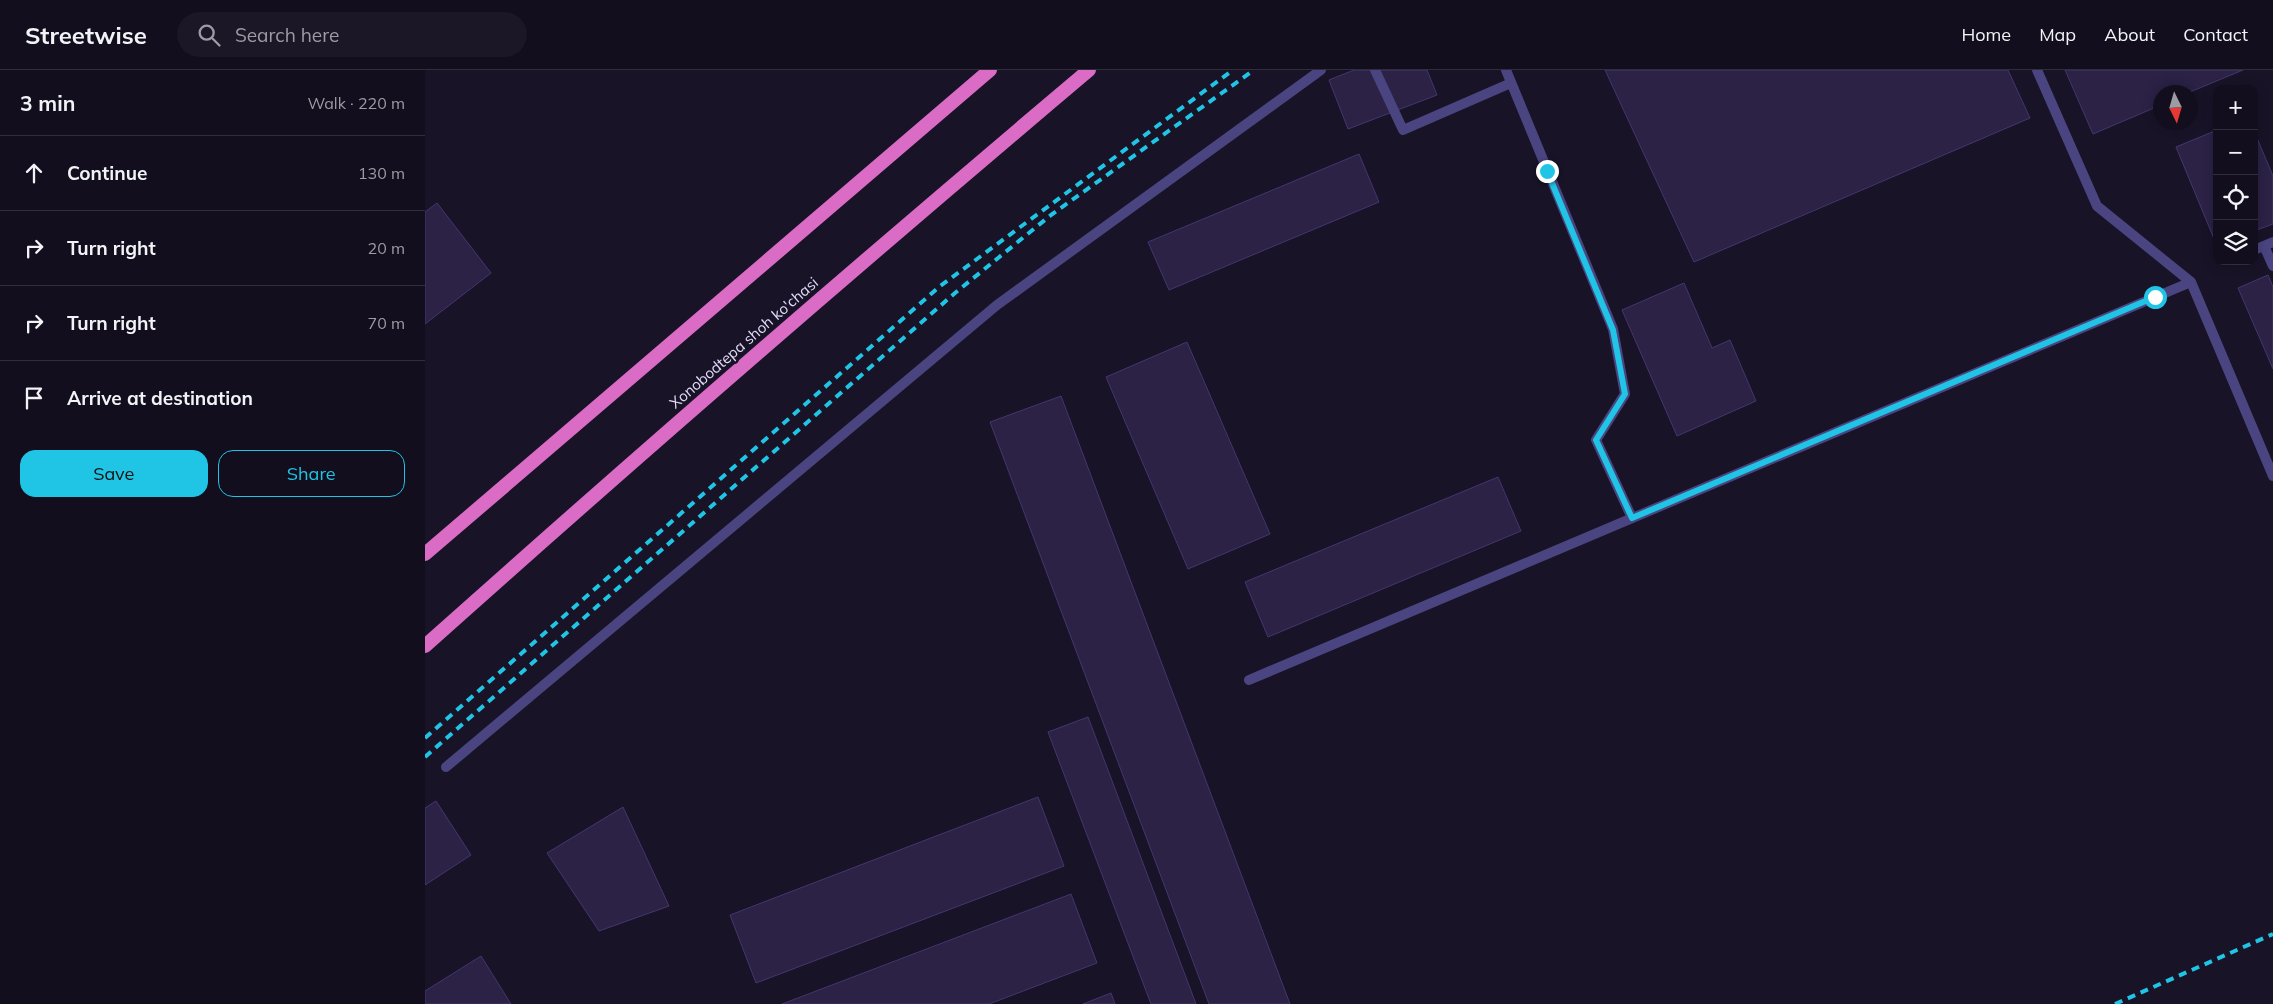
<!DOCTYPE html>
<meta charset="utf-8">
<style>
body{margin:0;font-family:Mulish,sans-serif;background:#1b1726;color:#f1f3f6}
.controls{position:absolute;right:15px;top:15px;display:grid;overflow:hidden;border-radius:10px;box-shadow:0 2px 12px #0003}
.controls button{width:45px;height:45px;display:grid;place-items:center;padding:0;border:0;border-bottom:1px solid #312e3b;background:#120e1d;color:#f1f3f6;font:25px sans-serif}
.compass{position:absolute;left:1728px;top:15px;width:45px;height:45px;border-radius:50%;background:#120e1d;box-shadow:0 2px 12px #0003;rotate:175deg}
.stop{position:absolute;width:15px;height:15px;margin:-11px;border:4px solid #20c4e4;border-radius:50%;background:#fff}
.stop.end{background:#20c4e4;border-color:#fff;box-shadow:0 1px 5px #0008}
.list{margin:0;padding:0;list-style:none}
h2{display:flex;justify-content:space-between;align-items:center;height:65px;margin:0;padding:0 20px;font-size:21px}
h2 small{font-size:16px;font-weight:400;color:#9c9ca4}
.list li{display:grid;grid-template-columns:32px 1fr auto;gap:15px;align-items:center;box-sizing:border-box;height:75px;padding:0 20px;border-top:1px solid #312e3b}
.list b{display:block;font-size:19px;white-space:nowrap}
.list em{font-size:16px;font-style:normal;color:#9c9ca4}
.actions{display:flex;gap:10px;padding:15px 20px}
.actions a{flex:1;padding:11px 0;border:1px solid #20c4e4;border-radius:15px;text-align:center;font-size:18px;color:#20c4e4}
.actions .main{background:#20c4e4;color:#111}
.icon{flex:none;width:28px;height:28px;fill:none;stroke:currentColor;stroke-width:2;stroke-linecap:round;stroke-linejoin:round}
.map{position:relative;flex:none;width:1848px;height:934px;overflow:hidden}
header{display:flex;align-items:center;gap:30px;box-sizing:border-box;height:70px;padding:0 25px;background:#120e1d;border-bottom:1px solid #312e3b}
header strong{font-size:24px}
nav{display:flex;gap:28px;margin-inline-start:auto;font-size:18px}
.search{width:350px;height:45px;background:#1b1726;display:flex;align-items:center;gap:12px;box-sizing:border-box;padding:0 18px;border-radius:28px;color:#9c9ca4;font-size:19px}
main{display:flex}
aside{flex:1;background:#120e1d}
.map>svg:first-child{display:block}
</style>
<header>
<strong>Streetwise</strong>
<div class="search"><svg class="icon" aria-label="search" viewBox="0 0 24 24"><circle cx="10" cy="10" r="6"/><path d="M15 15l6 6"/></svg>Search here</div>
<nav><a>Home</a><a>Map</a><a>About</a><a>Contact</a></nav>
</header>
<main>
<aside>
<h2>3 min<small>Walk · 220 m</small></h2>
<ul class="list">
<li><svg class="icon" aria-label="ahead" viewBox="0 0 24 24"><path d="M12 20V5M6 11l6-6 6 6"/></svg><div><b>Continue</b></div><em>130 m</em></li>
<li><svg class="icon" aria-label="right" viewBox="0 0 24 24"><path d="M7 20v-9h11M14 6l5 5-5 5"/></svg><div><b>Turn right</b></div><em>20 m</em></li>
<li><svg class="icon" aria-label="right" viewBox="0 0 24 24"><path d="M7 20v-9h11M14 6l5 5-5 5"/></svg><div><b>Turn right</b></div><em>70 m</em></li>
<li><svg class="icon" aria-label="arrive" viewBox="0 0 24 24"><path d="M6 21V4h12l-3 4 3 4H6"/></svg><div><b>Arrive at destination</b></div></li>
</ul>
<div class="actions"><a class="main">Save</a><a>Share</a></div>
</aside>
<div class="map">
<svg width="1848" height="934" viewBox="0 0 1848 934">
<rect width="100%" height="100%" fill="#181327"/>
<path fill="#2b2246" stroke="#45366f" d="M929,0H1002L1012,25L923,59L904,10Z
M1180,0H1583L1605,48L1269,192Z
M1640,0H1818L1765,22H1736V35L1668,64Z
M1792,60V176L1751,77Z
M1829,61L1848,106V154L1829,161Z
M934,84L954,132L744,220L723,172Z
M12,133L66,203L0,254V142Z
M1843,205L1848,217V299L1813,218Z
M1259,213L1287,278L1305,270L1331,331L1252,366L1197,240Z
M762,272L845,464L763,499L681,307Z
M636,326L865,934H784L565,352Z
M1073,407L1096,461L843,567L820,512Z
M663,647L771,934H726L623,662Z
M613,727L639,796L331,913L305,845Z
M11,731L46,785L0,815V738Z
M198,737L244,836L174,861L122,783Z
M646,824L672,893L564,934H357Z
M56,886L86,934H0V921Z
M686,923L690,934H658Z"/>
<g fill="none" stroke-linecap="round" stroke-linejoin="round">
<path stroke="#4a4480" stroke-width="10" d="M950,0L978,60L1086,13
M1081,0L1188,259L1200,324L1171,370L1207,448
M1612,0L1672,136L1766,212L1848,406
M1839,176L1848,196
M1829,180L1848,172
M824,610L1766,212
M21,697L572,235L896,0"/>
<path stroke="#da6cc6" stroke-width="14" d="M0,484L565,0
M0,576C218,381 440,189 664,0"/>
<path stroke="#20c4e4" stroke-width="4" stroke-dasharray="8 6" stroke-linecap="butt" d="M0,668L514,217L808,0
M0,687L530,223L626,145L829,0
M1690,934L1848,864"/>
</g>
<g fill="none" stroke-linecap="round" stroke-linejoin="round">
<path stroke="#20c4e4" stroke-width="6" d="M1122,101L1188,260L1200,324L1171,370L1207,448L1730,227"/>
</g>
<g text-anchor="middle" stroke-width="5" stroke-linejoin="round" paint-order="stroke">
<g font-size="15" fill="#e3ddfb" stroke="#181327">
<text transform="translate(319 273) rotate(-41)" y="5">Xonobodtepa shoh ko'chasi</text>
</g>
</g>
</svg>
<div class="controls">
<button>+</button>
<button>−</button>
<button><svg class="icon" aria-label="locate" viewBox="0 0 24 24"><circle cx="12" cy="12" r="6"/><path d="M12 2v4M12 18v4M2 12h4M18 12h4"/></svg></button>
<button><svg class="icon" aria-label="layers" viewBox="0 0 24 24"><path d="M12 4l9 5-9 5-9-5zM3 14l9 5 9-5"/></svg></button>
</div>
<svg class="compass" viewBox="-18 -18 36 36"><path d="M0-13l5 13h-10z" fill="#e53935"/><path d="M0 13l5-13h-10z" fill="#9c9ca4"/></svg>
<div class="stop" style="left:1730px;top:227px"></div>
<div class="stop end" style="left:1122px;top:101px"></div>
</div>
</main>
